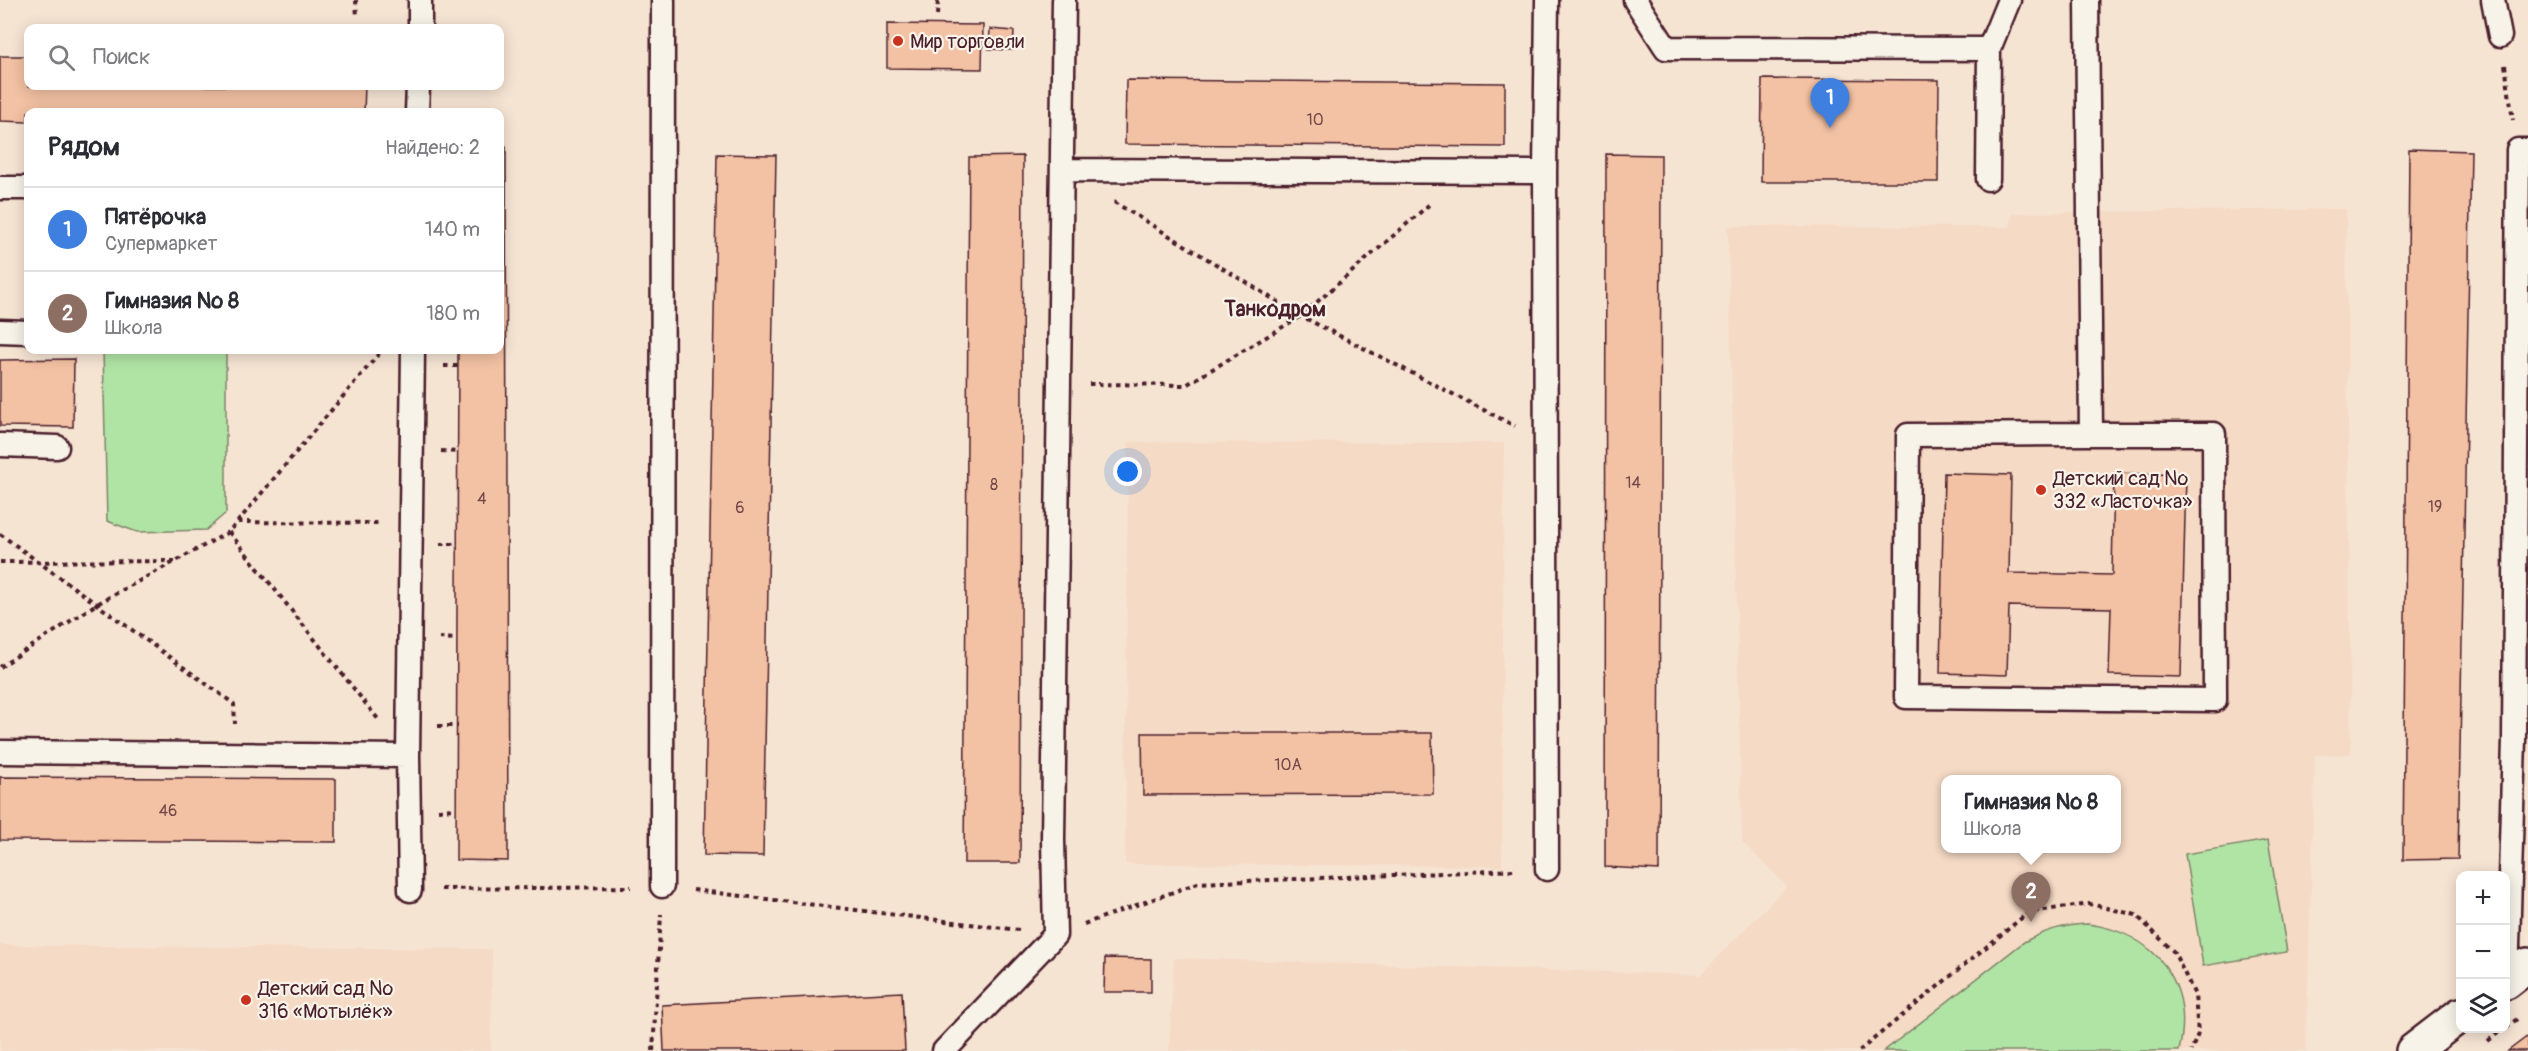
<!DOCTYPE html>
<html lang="ru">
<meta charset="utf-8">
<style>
body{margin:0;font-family:Pangolin,sans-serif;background:#f7f7f7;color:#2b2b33}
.controls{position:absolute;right:18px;bottom:18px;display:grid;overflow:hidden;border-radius:12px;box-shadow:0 3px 15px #0003}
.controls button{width:54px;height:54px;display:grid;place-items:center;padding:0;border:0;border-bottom:2px solid #e1e1e2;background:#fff;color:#2b2b33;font:30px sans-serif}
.you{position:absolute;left:1128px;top:472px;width:21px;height:21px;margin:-15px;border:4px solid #fff;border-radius:50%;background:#1a73e8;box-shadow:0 0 0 9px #1a73e833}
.badge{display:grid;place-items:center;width:39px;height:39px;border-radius:50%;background:#111827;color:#fff;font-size:20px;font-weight:700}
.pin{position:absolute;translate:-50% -50px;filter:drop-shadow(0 2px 3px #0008)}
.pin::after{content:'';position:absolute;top:32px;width:21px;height:18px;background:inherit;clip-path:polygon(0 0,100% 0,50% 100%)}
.popup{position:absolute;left:1941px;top:775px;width:180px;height:78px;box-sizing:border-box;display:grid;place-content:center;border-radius:12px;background:#fff;filter:drop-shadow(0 2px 4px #0005);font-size:20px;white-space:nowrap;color:#7c7c81}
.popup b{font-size:22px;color:#2b2b33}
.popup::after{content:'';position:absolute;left:50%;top:100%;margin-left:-12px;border:12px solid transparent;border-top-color:#fff}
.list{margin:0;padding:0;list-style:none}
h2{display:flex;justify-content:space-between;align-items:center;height:78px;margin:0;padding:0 24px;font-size:26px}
h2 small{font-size:20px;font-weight:400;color:#7c7c81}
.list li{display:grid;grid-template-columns:39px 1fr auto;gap:18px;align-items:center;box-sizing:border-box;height:84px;padding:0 24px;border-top:2px solid #e1e1e2}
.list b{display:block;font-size:22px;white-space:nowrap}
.list p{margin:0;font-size:20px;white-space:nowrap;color:#7c7c81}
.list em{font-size:20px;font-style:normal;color:#7c7c81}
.icon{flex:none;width:33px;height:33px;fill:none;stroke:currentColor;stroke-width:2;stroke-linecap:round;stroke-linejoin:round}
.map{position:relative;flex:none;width:2528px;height:1051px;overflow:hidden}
.search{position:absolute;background:#fff;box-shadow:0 3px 15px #0003;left:24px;top:24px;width:480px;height:66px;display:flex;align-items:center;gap:15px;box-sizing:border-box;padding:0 21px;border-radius:12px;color:#7c7c81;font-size:22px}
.panel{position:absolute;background:#fff;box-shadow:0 3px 15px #0003;left:24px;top:108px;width:480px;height:246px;border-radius:12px}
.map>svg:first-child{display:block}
</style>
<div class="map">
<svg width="2528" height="1051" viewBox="0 0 2528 1051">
<rect width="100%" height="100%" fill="#f6e4d3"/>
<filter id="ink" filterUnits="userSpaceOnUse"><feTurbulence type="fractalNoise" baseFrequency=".0167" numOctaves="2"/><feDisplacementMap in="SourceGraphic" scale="12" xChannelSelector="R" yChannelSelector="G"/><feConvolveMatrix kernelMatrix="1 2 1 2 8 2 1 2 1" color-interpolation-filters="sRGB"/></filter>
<g filter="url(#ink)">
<path fill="#f5dac5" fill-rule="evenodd" d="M2346,209L2351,754L2315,755L2306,1051H1169L1174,958L1700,975L1787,886L1742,842L1728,226L2010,227L2013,213ZM1946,780H2116V848H1946Z
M1128,442L1504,443L1502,866L1125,864Z
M0,945L492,949L491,1051H0Z"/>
<path fill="#b0e4a5" stroke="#7d8268" stroke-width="1.5" d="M103,350H226V513L206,530L137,532L107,521Z
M2268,840L2287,952L2203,966L2185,854Z
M2088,924C2155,933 2195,983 2179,1051H1884L2024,942C2046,930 2064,925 2088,924Z"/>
<path fill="#f3c1a3" stroke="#4a1f2b" stroke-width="1.5" d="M887,24L983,25L982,69L887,68Z
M990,29L1014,31L1013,50L989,49Z
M0,56H28V86H365L364,112H28V122L0,121Z
M1762,79L1939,80L1938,182H1761Z
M1126,80L1505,83V147L1125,144Z
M500,146H506L508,861L456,860L458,350H500Z
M2409,149L2471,151L2458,859L2403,860Z
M717,154L776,155L763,856L704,855Z
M1606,154L1661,155L1659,870L1605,867Z
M1023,156L1020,863H964L969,157Z
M74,359L73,427L0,426V360Z
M1944,473L2011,475L2009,573L2112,575L2114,473L2186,475L2181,677L2109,675L2111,608L2009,606L2007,675L1940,673Z
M1142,733H1432L1433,794L1143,795Z
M0,777L336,779V842L0,840Z
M1105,958L1151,959V992H1104Z
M902,992L905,1051H664L662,1005Z
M2528,1036V1051H2508Z"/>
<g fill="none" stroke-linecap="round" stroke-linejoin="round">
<g stroke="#4a1f2b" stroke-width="27">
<path id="service" d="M1635,0L1666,48L1989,49L2009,0
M2087,0L2091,434
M2493,0L2500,36
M420,28V0
M417,112L418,86
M1062,170L1545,172L1547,0
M1545,172L1547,869
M1988,179L1989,49
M0,188H28
M0,331L28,332
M2091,434H2214L2215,700L1906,697L1908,435Z
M0,445L57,447
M0,752L408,756L413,350
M408,756L410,890
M662,886L663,0
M2507,980L2514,740L2518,150H2528
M944,1051L1055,935L1053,839L1064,0"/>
</g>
<g stroke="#4a1f2b" stroke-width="38">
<path id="minor" d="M2506,982L2528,965
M2413,1051L2460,1015"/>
</g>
<path stroke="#4a1f2b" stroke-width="4" stroke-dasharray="4.5 4.5" stroke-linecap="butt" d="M356,0L357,17
M937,15L938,0
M2505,65L2513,120
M1114,202L1301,316L1515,426
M444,366H458
M1089,384L1186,385L1301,316L1431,203
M441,451L458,452
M238,522L380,523
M229,532L378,719
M0,534L234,704L235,724
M440,544H457
M0,562L175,561
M439,638L456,639
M0,667L95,605L229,532L382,350
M438,726H458
M438,810L456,809
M441,889L631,887
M693,890L1019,930
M1084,924L1198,883L1516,870
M2506,1027L2520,1017
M2488,1041L2504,1028
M653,1051L661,914
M1859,1051L2029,912L2090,904L2136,915L2174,952L2195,995L2198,1034L2191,1051"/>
<use href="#service" stroke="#f7f3e8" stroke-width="22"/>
<use href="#minor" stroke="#f7f3e8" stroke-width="33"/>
</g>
</g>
<g fill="#c8321e" stroke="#f7f3e8" stroke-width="2">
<circle cx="898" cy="41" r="6"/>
<circle cx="2041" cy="490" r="6"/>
<circle cx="246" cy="1000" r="6"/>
</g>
<g text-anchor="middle" stroke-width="4.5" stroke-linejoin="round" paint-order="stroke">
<g font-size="16" fill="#744849">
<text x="1315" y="125">10</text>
<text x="1633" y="488">14</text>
<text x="994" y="490">8</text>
<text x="482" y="504">4</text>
<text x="2435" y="512">19</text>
<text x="740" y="513">6</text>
<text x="1288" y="770">10А</text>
<text x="168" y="816">46</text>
</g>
<g font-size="20" fill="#4a1f2b" stroke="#f7f3e8" text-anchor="start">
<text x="910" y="48">Мир торговли</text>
<text x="2053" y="485">Детский сад №<tspan x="2053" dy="23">332 «Ласточка»</tspan></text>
<text x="258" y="995">Детский сад №<tspan x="258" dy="23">316 «Мотылёк»</tspan></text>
</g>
<g font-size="21" font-weight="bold" fill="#4a1f2b" stroke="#f7f3e8">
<text x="1275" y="316">Танкодром</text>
</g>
</g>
</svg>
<div class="controls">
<button>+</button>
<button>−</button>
<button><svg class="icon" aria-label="layers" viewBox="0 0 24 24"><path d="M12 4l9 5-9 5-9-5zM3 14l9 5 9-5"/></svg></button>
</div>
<div class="you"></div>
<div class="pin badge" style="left:1830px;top:128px;background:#3f7fe0">1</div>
<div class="pin badge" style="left:2031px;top:922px;background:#8d6e63">2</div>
<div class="popup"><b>Гимназия № 8</b>Школа</div>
<div class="search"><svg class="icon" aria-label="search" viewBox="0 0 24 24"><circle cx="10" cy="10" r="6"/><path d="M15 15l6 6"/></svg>Поиск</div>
<section class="panel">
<h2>Рядом<small>Найдено: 2</small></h2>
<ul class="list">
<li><span class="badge" style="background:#3f7fe0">1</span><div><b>Пятёрочка</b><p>Супермаркет</p></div><em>140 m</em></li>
<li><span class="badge" style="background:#8d6e63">2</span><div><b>Гимназия № 8</b><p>Школа</p></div><em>180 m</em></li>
</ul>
</section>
</div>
